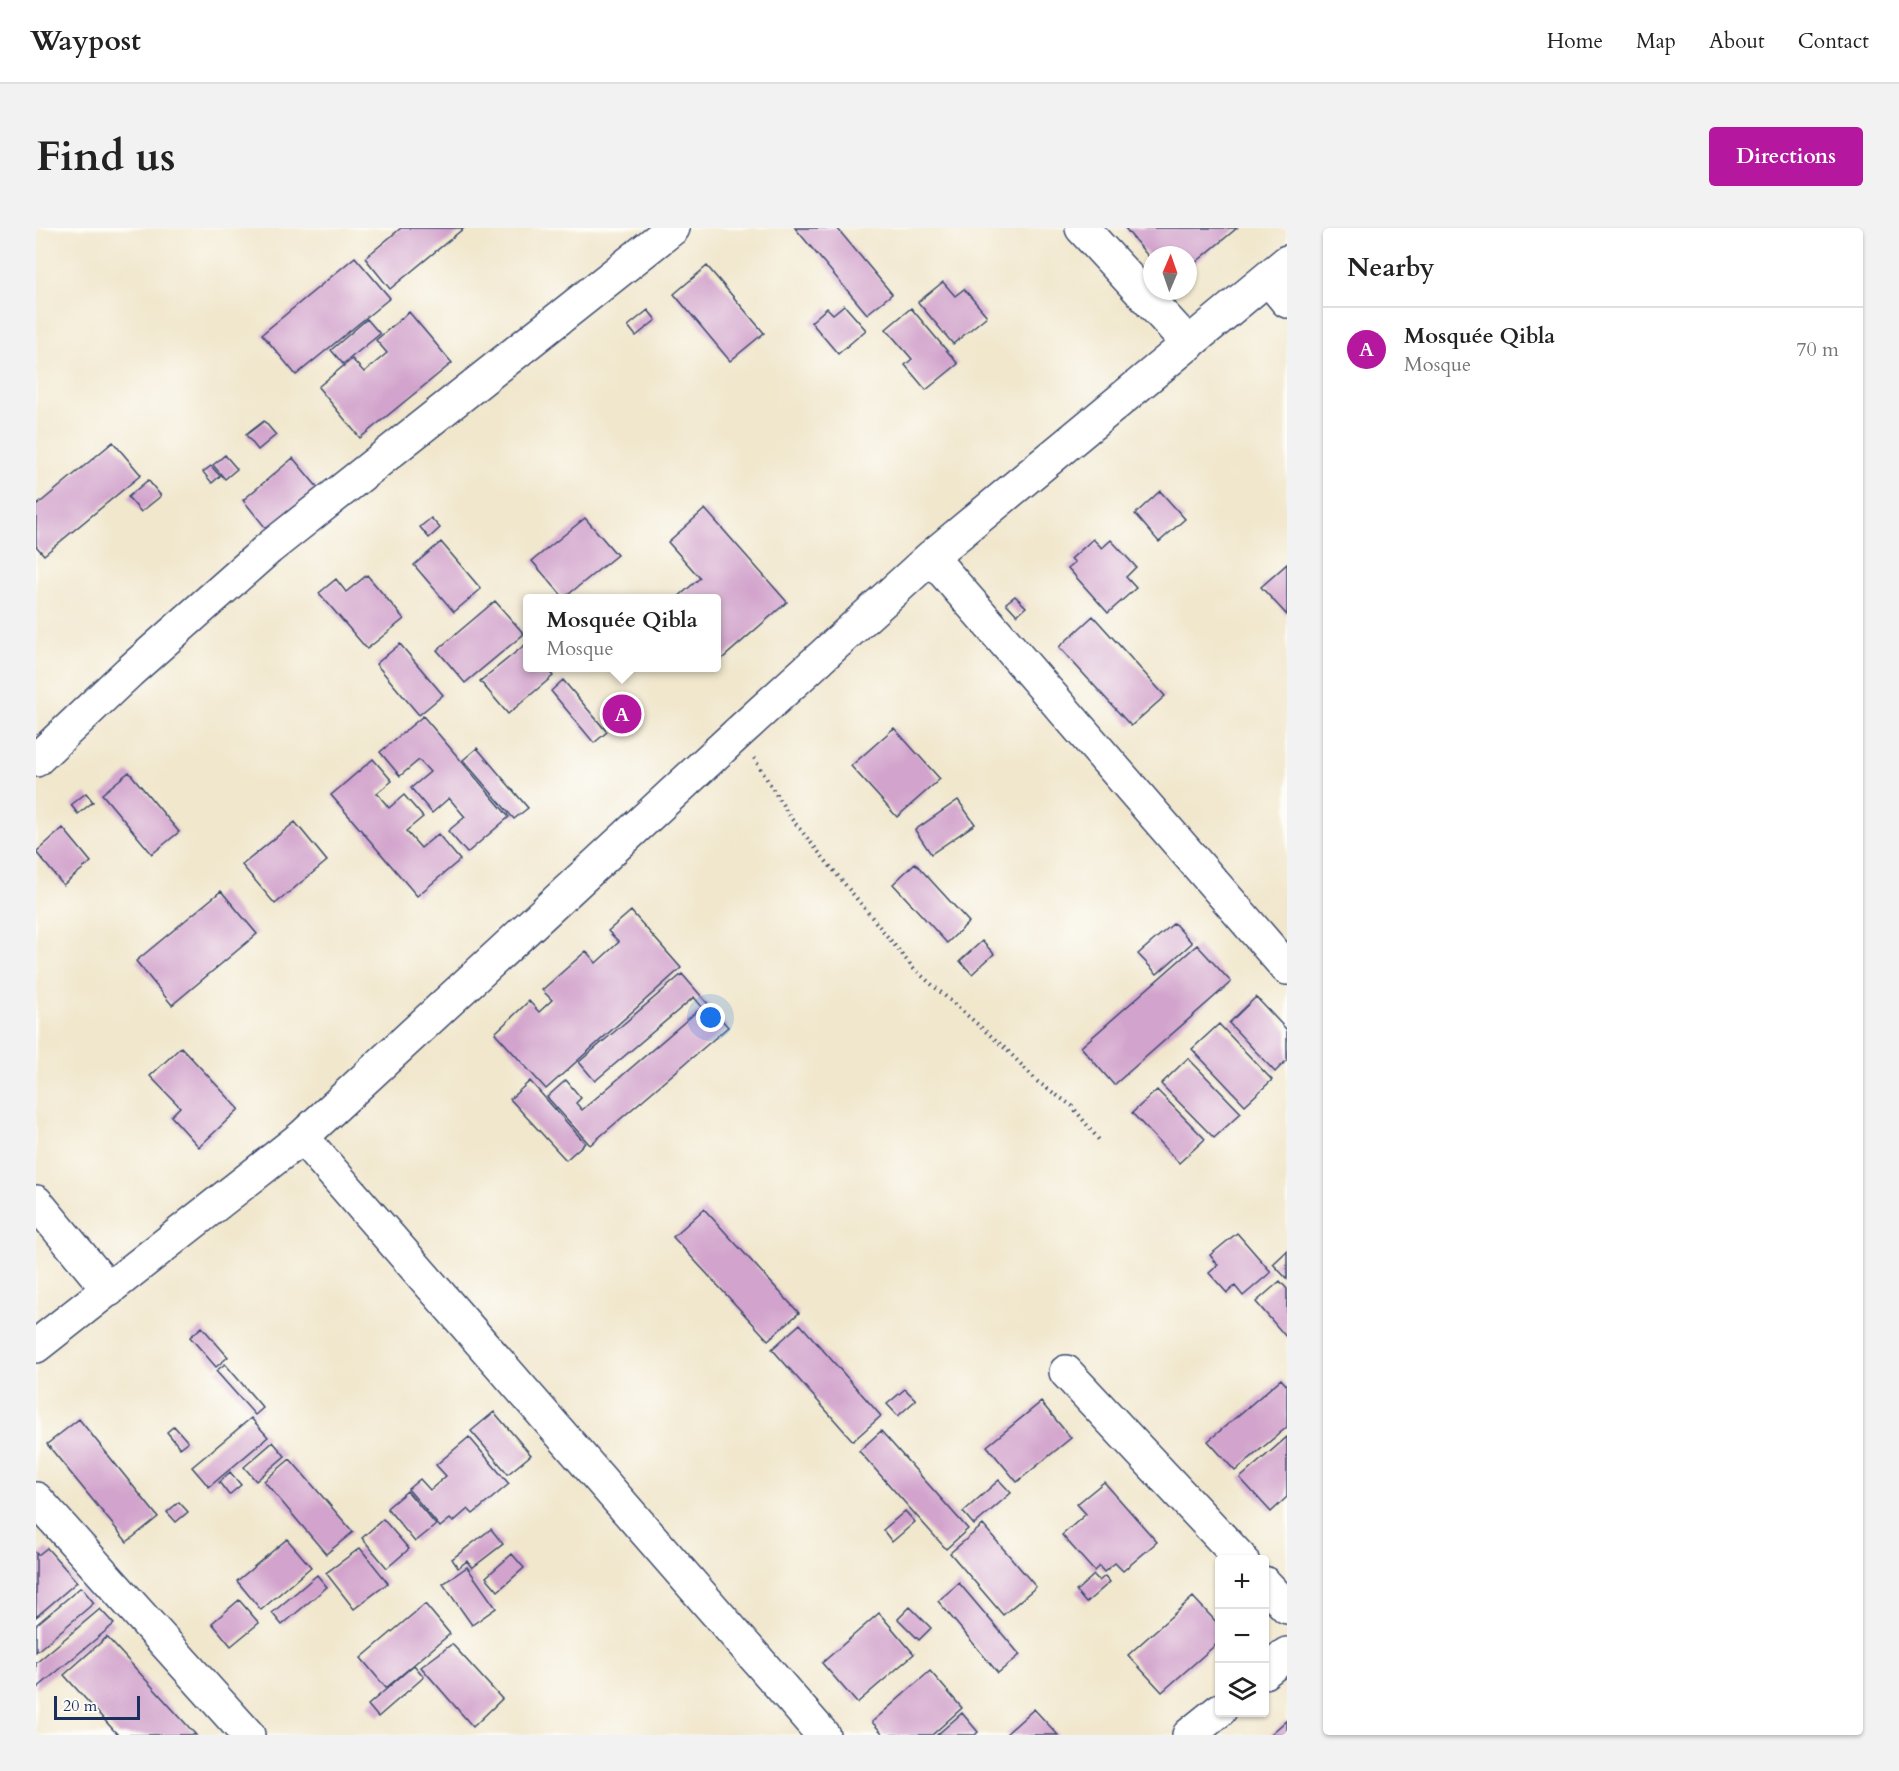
<!DOCTYPE html>
<meta charset="utf-8">
<style>
body{margin:0;font-family:Cardo,serif;background:#f2f2f2;color:#222}
.controls{position:absolute;right:18px;bottom:18px;display:grid;overflow:hidden;border-radius:6px;box-shadow:0 2px 4px #0004}
.controls button{width:54px;height:54px;display:grid;place-items:center;padding:0;border:0;border-bottom:2px solid #e0e0e0;background:#fff;color:#222;font:30px sans-serif}
.compass{position:absolute;left:1107px;top:18px;width:54px;height:54px;border-radius:50%;background:#fff;box-shadow:0 2px 4px #0004;rotate:2deg}
.scale{position:absolute;left:18px;bottom:15px;width:86px;box-sizing:border-box;padding-left:6px;border:3px solid #1b2f5e;border-top:0;font-size:16px;line-height:21px;white-space:nowrap;color:#1b2f5e;-webkit-text-stroke:4px #fdfcf7;paint-order:stroke}
.you{position:absolute;left:675px;top:790px;width:21px;height:21px;margin:-15px;border:4px solid #fff;border-radius:50%;background:#1a73e8;box-shadow:0 0 0 9px #1a73e833}
.badge{display:grid;place-items:center;width:39px;height:39px;border-radius:50%;background:#b5179e;color:#fff;font-size:20px;font-weight:700}
.pin{position:absolute;translate:-50% -50%;border:3px solid #fff;box-shadow:0 2px 6px #0006}
.popup{position:absolute;left:487px;top:366px;width:198px;height:78px;box-sizing:border-box;display:grid;place-content:center;border-radius:6px;background:#fff;filter:drop-shadow(0 2px 4px #0005);font-size:20px;white-space:nowrap;color:#767676}
.popup b{font-size:22px;color:#222}
.popup::after{content:'';position:absolute;left:50%;top:100%;margin-left:-12px;border:12px solid transparent;border-top-color:#fff}
.list{margin:0;padding:0;list-style:none}
h2{display:flex;justify-content:space-between;align-items:center;height:78px;margin:0;padding:0 24px;font-size:26px}
h2 small{font-size:20px;font-weight:400;color:#767676}
.list li{display:grid;grid-template-columns:39px 1fr auto;gap:18px;align-items:center;box-sizing:border-box;height:84px;padding:0 24px;border-top:2px solid #e0e0e0}
.list b{display:block;font-size:22px;white-space:nowrap}
.list p{margin:0;font-size:20px;white-space:nowrap;color:#767676}
.list em{font-size:20px;font-style:normal;color:#767676}
.icon{flex:none;width:33px;height:33px;fill:none;stroke:currentColor;stroke-width:2;stroke-linecap:round;stroke-linejoin:round}
.map{position:relative;flex:none;width:1251px;height:1507px;overflow:hidden;border-radius:6px}
header{display:flex;align-items:center;gap:36px;box-sizing:border-box;height:84px;padding:0 30px;background:#fff;border-bottom:2px solid #e0e0e0}
header strong{font-size:28px}
nav{display:flex;gap:33px;margin-inline-start:auto;font-size:21px}
.intro{display:flex;align-items:center;justify-content:space-between;box-sizing:border-box;height:144px;padding:0 36px}
h1{margin:0;font-size:42px}
.button{padding:15px 27px;border-radius:6px;background:#b5179e;color:#fff;font-size:21px;font-weight:700}
main{display:flex;gap:36px;padding:0 36px}
aside{flex:1;background:#fff;border-radius:6px;box-shadow:0 2px 4px #0004}
.map>svg:first-child{display:block}
</style>
<header>
<strong>Waypost</strong>
<nav><a>Home</a><a>Map</a><a>About</a><a>Contact</a></nav>
</header>
<div class="intro"><h1>Find us</h1><a class="button">Directions</a></div>
<main>
<div class="map">
<svg width="1251" height="1507" viewBox="0 0 1251 1507">
<rect width="100%" height="100%" fill="#fdfcf7"/>
<filter id="ink" filterUnits="userSpaceOnUse"><feTurbulence type="fractalNoise" baseFrequency=".0167" numOctaves="2"/><feDisplacementMap in="SourceGraphic" scale="12" xChannelSelector="R" yChannelSelector="G"/><feConvolveMatrix kernelMatrix="1 2 1 2 8 2 1 2 1" color-interpolation-filters="sRGB"/></filter>
<filter id="wash" filterUnits="userSpaceOnUse"><feTurbulence type="fractalNoise" baseFrequency=".008" numOctaves="4" result="noise"/><feDisplacementMap in="SourceGraphic" scale="24" xChannelSelector="R" yChannelSelector="G"/><feGaussianBlur stdDeviation="1.35" result="paint"/><feColorMatrix in="noise" values="0 0 0 0 0 0 0 0 0 0 0 0 0 0 0 0 0 1.4 0 .05"/><feComposite in="paint" operator="in"/></filter>
<g filter="url(#wash)">
<rect width="100%" height="100%" fill="#f1e7cd"/>
<g id="blocks">
<path fill="#d2a3cc" d="M365,0H428L354,61L329,30Z
M759,0H801L856,66L831,86Z
M1089,0H1201L1152,41V27H1116V33Z
M319,29L354,70L260,147L226,106Z
M671,38L728,105L694,133L638,66Z
M907,54L919,68L928,61L951,88L917,116L882,74Z
M808,77L830,102L802,126L775,94L791,80L797,86Z
M875,80L922,136L890,162L869,137L876,131L850,101Z
M612,82L620,92L600,108L592,98Z
M373,84L416,135L324,210L282,159L316,131L328,144L351,125L340,112Z
M331,91L344,106L307,136L295,122Z
M228,193L240,207L222,222L210,207Z
M77,214L105,247L8,327L0,318V278Z
M189,227L201,241L189,251L177,237Z
M257,230L288,267L237,309L207,272Z
M175,238L184,248L176,255L167,244Z
M112,252L125,268L105,284L92,269Z
M1124,263L1149,291L1123,314L1099,286Z
M669,281L751,374L680,436V370H641L664,350L632,314Z
M395,290L404,300L393,310L384,299Z
M549,290L581,327L528,370L496,333Z
M1057,311L1066,320L1075,312L1100,339L1090,349L1100,360L1072,385L1032,340L1039,334L1035,331Z
M405,314L445,361L418,384L378,337Z
M1251,336V387L1225,359Z
M331,347L368,391L331,421L283,365L300,351L310,364Z
M979,368L990,379L981,387L970,375Z
M459,373L488,406L429,455L401,422Z
M1057,388L1129,468L1095,498L1023,419Z
M364,416L407,467L383,487L340,436Z
M490,416L492,418V440H510L517,448L472,486L444,453Z
M527,452L571,504L558,515L515,463Z
M387,488L473,589L431,625L412,603L429,589L413,570L396,585L375,560L394,544L383,532L364,548L344,524Z
M858,500L904,551L861,589L815,538Z
M441,520L492,580L478,591L427,532Z
M337,531L356,553L341,565L353,580L368,567L387,589L370,603L385,620L402,606L424,632L381,668L295,567Z
M93,544L143,604L116,626L66,566Z
M50,565L57,574L42,586L35,577Z
M922,572L939,596L895,626L879,602Z
M259,594L291,633L239,676L206,637Z
M27,600L55,634L27,657L0,624Z
M879,635L933,694L911,715L857,656Z
M185,663L221,706L136,777L100,733Z
M595,683L645,740L510,861L459,805L493,773L503,784L516,772L506,762L550,723L560,735L583,714L572,703Z
M1138,695L1156,715L1121,746L1102,726Z
M946,713L958,726L936,746L924,733Z
M1161,717L1195,754L1078,857L1045,819Z
M646,746L692,799L554,917L511,869L530,852L545,870L540,875L546,882L666,779L658,769L559,853L543,834Z
M1220,769L1251,802V832L1239,844L1193,795Z
M1183,796L1236,852L1209,877L1156,821Z
M145,819L203,881L163,919L135,888L144,879L114,848Z
M1152,830L1205,885L1178,910L1125,856Z
M494,853L549,915L530,932L474,871Z
M1121,862L1169,911L1143,935L1096,885Z
M668,981L763,1085L732,1112L637,1009Z
M1201,1005L1235,1044L1207,1068L1199,1058L1191,1065L1173,1045L1182,1037L1174,1027Z
M1251,1023V1051L1237,1036Z
M1244,1053L1251,1061V1110L1220,1074Z
M764,1096L845,1188L817,1213L736,1121Z
M166,1099L192,1129L180,1139L154,1109Z
M189,1136L227,1180L219,1187L180,1143Z
M1245,1151L1251,1158V1199L1199,1243L1172,1213Z
M869,1161L880,1172L862,1188L851,1176Z
M1005,1174L1035,1210L981,1254L951,1218Z
M458,1184L495,1227L472,1246L435,1203Z
M215,1190L232,1209L173,1259L156,1239Z
M43,1191L122,1289L91,1314L11,1216Z
M138,1198L152,1214L144,1220L131,1204Z
M845,1203L932,1301L910,1321L823,1223Z
M433,1209L473,1256L437,1286L432,1281L417,1294L414,1291L404,1299L372,1261L384,1251L394,1262L410,1248L400,1237Z
M1251,1209V1269L1235,1284L1204,1250Z
M237,1214L249,1228L220,1253L208,1239Z
M254,1231L317,1304L290,1326L228,1253Z
M194,1244L205,1257L193,1267L183,1254Z
M963,1252L975,1265L938,1297L927,1284Z
M1068,1254L1121,1314L1087,1343L1079,1335L1068,1344L1063,1338L1058,1343L1026,1307L1050,1286L1041,1276Z
M371,1263L400,1297L379,1314L351,1280Z
M143,1274L152,1284L140,1294L131,1284Z
M869,1283L879,1294L856,1314L847,1302Z
M347,1291L373,1321L351,1340L326,1310Z
M947,1297L1000,1359L967,1387L914,1325Z
M455,1301L467,1316L436,1340L431,1333L422,1340L416,1331Z
M251,1311L275,1339L225,1382L201,1353Z
M11,1320L41,1354L0,1389V1325L2,1327Z
M324,1320L352,1355L318,1381L290,1345Z
M476,1326L488,1340L462,1363L450,1349Z
M431,1339L460,1380L436,1397L407,1356Z
M281,1347L291,1359L246,1397L236,1385Z
M1058,1347L1063,1353L1069,1348L1074,1354L1050,1375L1040,1363Z
M923,1355L984,1427L962,1445L902,1373Z
M45,1359L58,1375L0,1424V1397Z
M1157,1369L1184,1398V1413L1126,1464L1092,1427Z
M203,1372L223,1395L195,1418L176,1395Z
M389,1376L414,1406L350,1460L325,1430Z
M874,1379L895,1400L883,1412L862,1391Z
M64,1381L78,1396L0,1461V1435Z
M843,1385L878,1426L821,1475L786,1435Z
M71,1409L160,1507H82L28,1447Z
M416,1416L466,1471L437,1499L385,1439Z
M378,1437L388,1449L342,1489L332,1477Z
M894,1443L926,1480L896,1507H848L836,1494Z
M998,1481L1022,1507H969Z
M926,1485L942,1504L939,1507H901Z
M1251,1492V1507H1237L1235,1506Z"/>
</g>
</g>
<g filter="url(#ink)">
<use href="#blocks" fill-opacity="0" stroke="#3b4b6f" stroke-width="1.5"/>
<g fill="none" stroke-linecap="round" stroke-linejoin="round">
<g stroke="#3b4b6f" stroke-width="36">
<path id="minor" d="M1046,0L1153,116
M1232,50L1251,73
M895,329L1251,740
M0,532L93,444L233,320L637,0
M266,909L787,1507
M0,974L73,1062
M0,1118L266,909L702,505L895,329L1251,34
M1030,1144L1206,1332
M0,1271L212,1507
M1228,1355L1251,1379
M1228,1444L1251,1426
M1153,1507L1184,1482"/>
</g>
<path stroke="#3b4b6f" stroke-width="4" stroke-dasharray="1.5 4.5" stroke-linecap="butt" d="M718,530L754,589L878,741L970,821L1002,854L1036,878L1063,912"/>
<use href="#minor" stroke="#fff" stroke-width="33"/>
</g>
</g>
</svg>
<div class="controls">
<button>+</button>
<button>−</button>
<button><svg class="icon" aria-label="layers" viewBox="0 0 24 24"><path d="M12 4l9 5-9 5-9-5zM3 14l9 5 9-5"/></svg></button>
</div>
<svg class="compass" viewBox="-18 -18 36 36"><path d="M0-13l5 13h-10z" fill="#e53935"/><path d="M0 13l5-13h-10z" fill="#767676"/></svg>
<div class="scale">20 m</div>
<div class="you"></div>
<div class="pin badge" style="left:586px;top:486px">A</div>
<div class="popup"><b>Mosquée Qibla</b>Mosque</div>
</div>
<aside>
<h2>Nearby<small></small></h2>
<ul class="list">
<li><span class="badge">A</span><div><b>Mosquée Qibla</b><p>Mosque</p></div><em>70 m</em></li>
</ul>
</aside>
</main>
